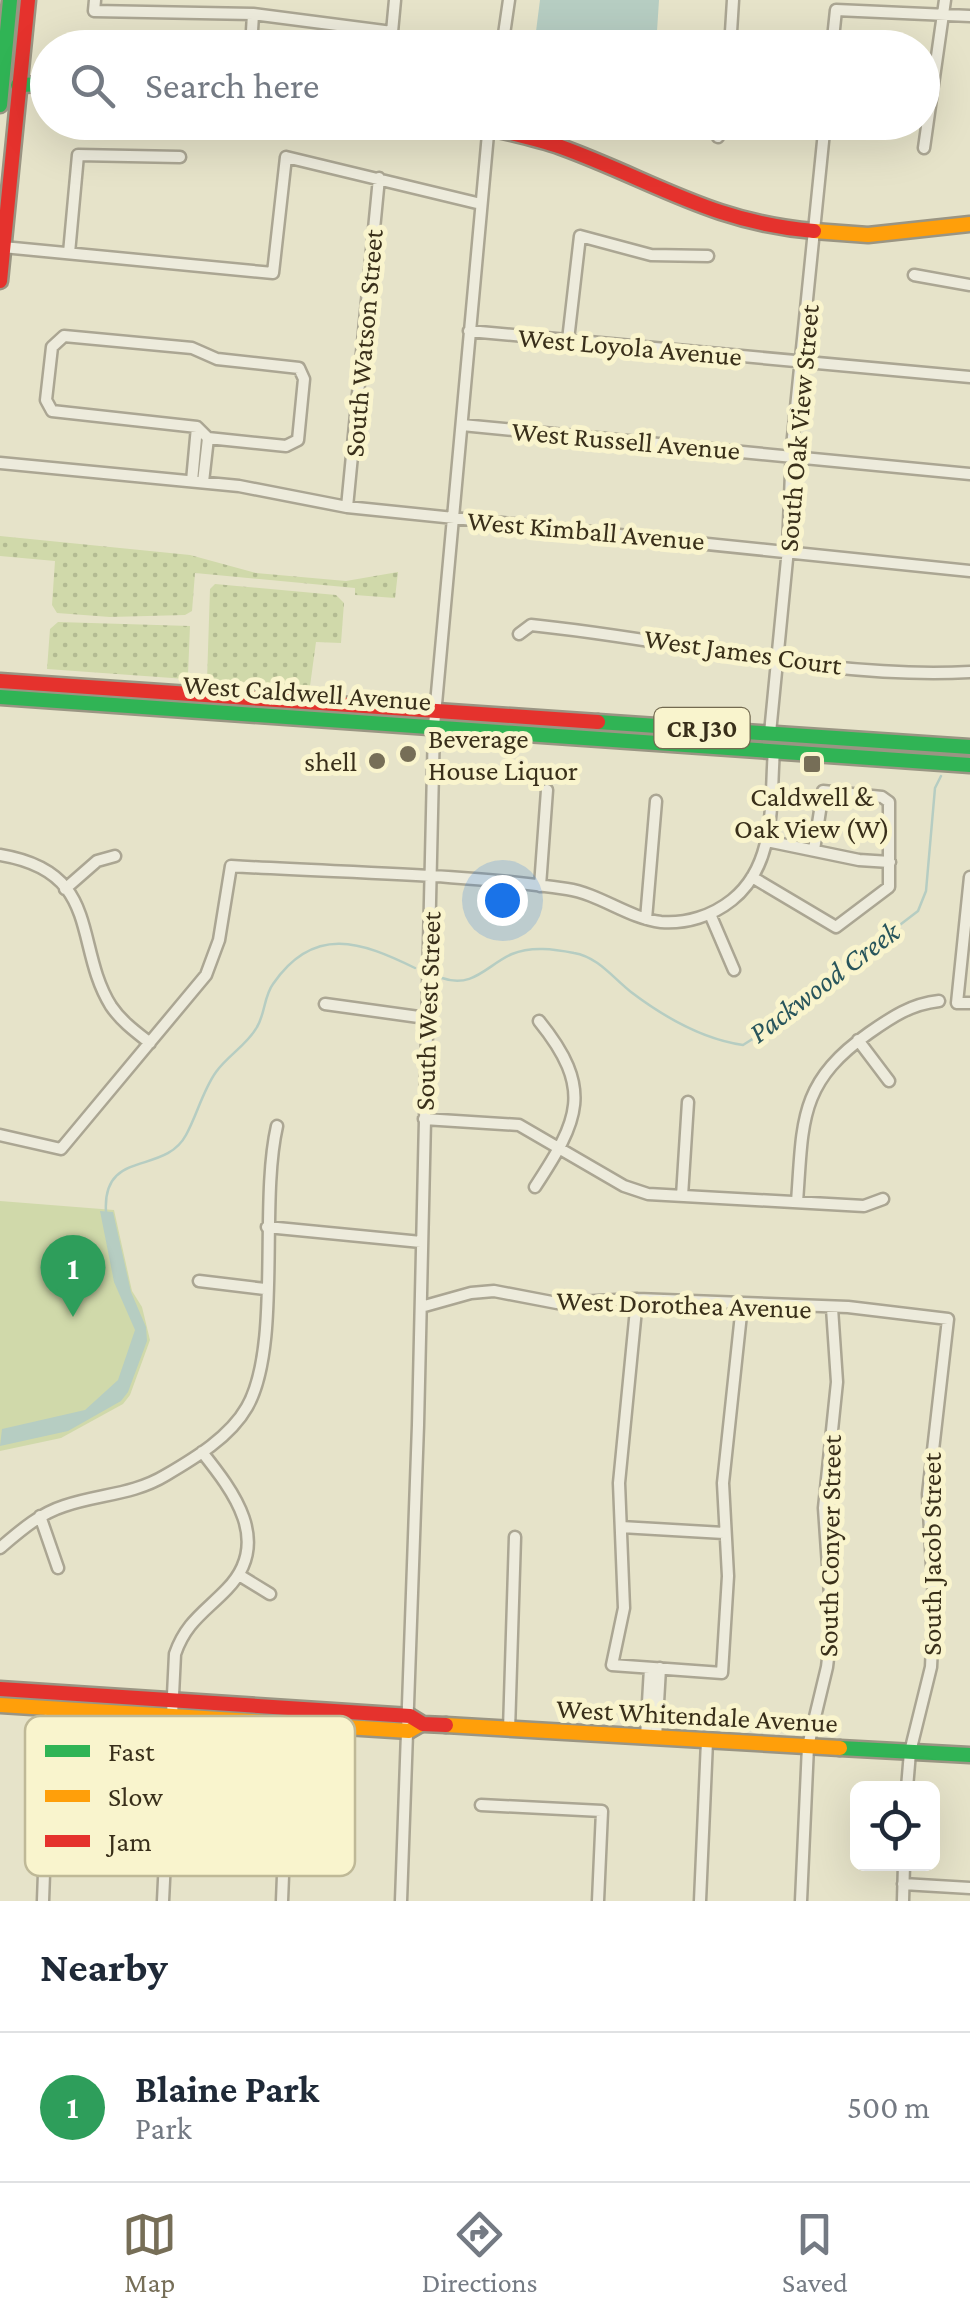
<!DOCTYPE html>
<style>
body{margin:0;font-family:"Crimson Pro",serif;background:#f6f6f7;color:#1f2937}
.controls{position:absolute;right:30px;bottom:30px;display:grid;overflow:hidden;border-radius:15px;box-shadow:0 10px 40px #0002}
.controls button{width:90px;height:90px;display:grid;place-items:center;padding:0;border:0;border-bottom:2px solid #e0e1e3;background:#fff;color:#1f2937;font:50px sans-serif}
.you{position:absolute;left:502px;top:900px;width:35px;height:35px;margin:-25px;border:8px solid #fff;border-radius:50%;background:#1a73e8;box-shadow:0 0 0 15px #1a73e833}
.badge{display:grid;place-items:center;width:65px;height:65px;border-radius:50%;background:#766e57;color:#fff;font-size:32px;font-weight:700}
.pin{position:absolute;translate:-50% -82px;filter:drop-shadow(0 2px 5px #0008)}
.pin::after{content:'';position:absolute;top:52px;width:35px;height:30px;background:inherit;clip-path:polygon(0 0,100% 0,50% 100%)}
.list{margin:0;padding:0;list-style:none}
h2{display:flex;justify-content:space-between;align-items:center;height:130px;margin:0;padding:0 40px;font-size:42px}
h2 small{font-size:32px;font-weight:400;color:#747a83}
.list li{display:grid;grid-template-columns:65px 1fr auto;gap:30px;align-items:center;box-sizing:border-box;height:150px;padding:0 40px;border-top:2px solid #e0e1e3}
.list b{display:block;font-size:38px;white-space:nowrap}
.list p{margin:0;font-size:32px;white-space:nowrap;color:#747a83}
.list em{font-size:32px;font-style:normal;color:#747a83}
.icon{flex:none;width:55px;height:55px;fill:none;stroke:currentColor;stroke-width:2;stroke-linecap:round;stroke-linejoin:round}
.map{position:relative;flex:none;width:970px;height:1901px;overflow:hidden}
.search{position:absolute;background:#fff;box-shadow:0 10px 40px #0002;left:30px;right:30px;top:30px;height:110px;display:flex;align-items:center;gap:25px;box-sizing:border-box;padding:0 35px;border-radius:55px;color:#747a83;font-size:38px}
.sheet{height:280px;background:#fff}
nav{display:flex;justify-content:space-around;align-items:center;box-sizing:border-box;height:140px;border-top:2px solid #e0e1e3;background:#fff;font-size:28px;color:#747a83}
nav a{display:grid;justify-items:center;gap:5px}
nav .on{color:#766e57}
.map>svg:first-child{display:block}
</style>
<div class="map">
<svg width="970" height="1901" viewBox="0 0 970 1901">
<defs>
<pattern id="grass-dots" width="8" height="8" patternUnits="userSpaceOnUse" patternTransform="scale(2.5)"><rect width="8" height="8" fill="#d0d9aa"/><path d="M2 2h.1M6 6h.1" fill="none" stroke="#b3bb92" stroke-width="1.8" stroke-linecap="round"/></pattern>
</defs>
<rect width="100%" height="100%" fill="#e6e3c9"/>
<path fill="url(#grass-dots)" d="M0,536L190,555L256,573L346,581L398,572L395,598L355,595V588L195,573L192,611L185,615L110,617L57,613L52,605L55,561L0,556Z
M215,584L336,595L344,603L341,643L316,642L310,686L207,680L210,589Z
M58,622L190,626L188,675L186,679L47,669L50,629Z"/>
<path fill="#d0d9aa" d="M0,1201L114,1210L132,1291L142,1307L150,1340L130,1395L123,1404L61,1438L0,1451Z"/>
<path fill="#b6cdc2" d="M540,0H659L656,47H534Z
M100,1211L113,1212L131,1292L146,1327L147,1341L128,1392L121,1401L68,1431L0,1446L2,1429L85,1410L118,1380L135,1330L114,1282Z"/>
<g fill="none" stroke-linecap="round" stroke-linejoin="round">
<path stroke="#b6cdc2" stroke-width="2.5" d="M442,978C473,989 487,965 512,954C531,946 554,949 574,953C598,957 613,978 631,992C664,1017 701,1039 743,1045L781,1021L807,989L828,980L918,911L926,891L935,788L941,776
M106,1212C102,1148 164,1176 186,1135C197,1115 203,1090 216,1072C227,1056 247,1045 257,1027C265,1014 264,996 273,984C314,924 362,942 415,968"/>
<g stroke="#aba693" stroke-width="15">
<path id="street" d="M95,0L94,11L253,14L392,32L395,0
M251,48L253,14
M502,48L509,0
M730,48L733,0
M832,48L836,10L970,16
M718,137L721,122
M924,148L945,0
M3,247L273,273L286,157L481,204
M69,253L78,155L180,157
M914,275L970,285
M469,331L970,377
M64,336L192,348L217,359L299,368L304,379L298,440L286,446L208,438L197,427L52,411L46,400L52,347Z
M568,340L580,236L651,255L708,256
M462,425L970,474
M0,463L239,486L347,507L970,571
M192,481L197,427
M203,482L208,438
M347,507L379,178
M519,634L531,625C673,639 829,680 970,672
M770,733L788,549L792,447L825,122
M767,841L859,860L890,862
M0,855C103,872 73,945 111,1006C121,1021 136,1032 150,1043
M752,877L836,927L889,887V802L882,797L823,791L814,850
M970,877L957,1003H970
M540,886L547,790
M65,889L97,861L115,856
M710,914L734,970
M646,919L656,801
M325,1004L426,1018
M858,1040L889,1081
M424,1119L519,1125L624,1186L648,1194L864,1206L883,1199
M0,1135L61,1149L206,975L219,940L231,866C342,873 457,873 567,889C600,894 628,918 661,922C686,924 712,916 732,900C777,864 770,801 774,750
M535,1187C579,1120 594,1089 539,1021
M682,1196L688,1102
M797,1202C803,1122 798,1083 869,1033C892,1017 911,1004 939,1001
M267,1227L421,1242
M199,1281L265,1289
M637,1299L619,1483L624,1608L612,1665L722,1673L728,1576L723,1483L742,1305
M421,1307L471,1293L494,1291L557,1303L637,1299L848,1307L948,1319L928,1494L934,1602L931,1667L910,1752L907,1788
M40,1516L58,1568
M621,1527L724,1533
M0,1548C20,1531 39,1514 64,1506C99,1494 133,1495 166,1475C195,1458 230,1437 247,1407C282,1346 259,1204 277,1126
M239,1575L270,1594
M509,1730L515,1537
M646,1737L650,1668
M656,1738L660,1668
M481,1805L602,1811L598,1901
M903,1884L970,1888
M43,1901L50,1708
M163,1901L175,1654C186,1622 205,1612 227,1589C273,1542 233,1491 202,1452
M282,1901L289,1724
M401,1901L418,1425L434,726L489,123
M700,1901L707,1741
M801,1901L808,1746L827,1667L832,1624L824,1508L837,1382L832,1308
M903,1901L904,1864"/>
</g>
<g stroke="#9a9583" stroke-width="19">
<path id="fast" d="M18,85L48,84
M0,105L10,0
M0,697L970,765
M598,722L970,747
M840,1748L970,1755"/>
</g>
<g stroke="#9a9583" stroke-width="19">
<path id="slow" d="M814,231L868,235L970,224
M0,1705L409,1731L421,1724
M446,1725L840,1748"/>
</g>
<g stroke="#9a9583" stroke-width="19">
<path id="jam" d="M464,122C496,130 530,136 561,147C652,180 713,223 814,231
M0,281L28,0
M0,681L598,722
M0,1689L410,1716L423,1724L446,1725"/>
</g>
<use href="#street" stroke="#edebdc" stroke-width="10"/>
<use href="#fast" stroke="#30b455" stroke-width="14"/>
<use href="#slow" stroke="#ff9f0a" stroke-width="14"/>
<use href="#jam" stroke="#e5322d" stroke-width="14"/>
</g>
<g fill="#766e57" stroke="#f9f4cd" stroke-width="4">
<circle cx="408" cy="754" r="10"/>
<circle cx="377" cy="761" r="10"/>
<rect x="802" y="754" width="20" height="20" rx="5"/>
</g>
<g text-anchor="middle" stroke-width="10" stroke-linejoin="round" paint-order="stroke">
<rect fill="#f9f4cd" stroke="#736a50" stroke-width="2.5" x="654.5" y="708" width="95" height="40" rx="8"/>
<g font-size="25" font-weight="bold" fill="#392f1a">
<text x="702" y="737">CR J30</text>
</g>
<g font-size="28" fill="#392f1a" stroke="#f9f4cd">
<text transform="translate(363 343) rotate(-85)" y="10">South Watson Street</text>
<text transform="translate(630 346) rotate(5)" y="10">West Loyola Avenue</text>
<text transform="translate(798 428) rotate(-85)" y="10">South Oak View Street</text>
<text transform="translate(626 440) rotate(5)" y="10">West Russell Avenue</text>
<text transform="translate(586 530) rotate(5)" y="10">West Kimball Avenue</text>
<text transform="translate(743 651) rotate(8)" y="10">West James Court</text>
<text transform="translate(307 692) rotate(4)" y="10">West Caldwell Avenue</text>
<text transform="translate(427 1011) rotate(-88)" y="10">South West Street</text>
<text transform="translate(684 1304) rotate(2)" y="10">West Dorothea Avenue</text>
<text transform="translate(829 1546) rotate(-89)" y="10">South Conyer Street</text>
<text transform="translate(931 1554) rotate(-90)" y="10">South Jacob Street</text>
<text transform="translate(697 1715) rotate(3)" y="10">West Whitendale Avenue</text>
</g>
<g font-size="28" fill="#392f1a" stroke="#f9f4cd" text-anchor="start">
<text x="428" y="748">Beverage<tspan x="428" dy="32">House Liquor</tspan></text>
<text x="357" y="771" text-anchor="end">shell</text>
<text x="812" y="806" text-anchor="middle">Caldwell &amp;<tspan x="812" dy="32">Oak View (W)</tspan></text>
</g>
<g font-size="30" font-style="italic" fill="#28555b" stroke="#f9f4cd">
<text transform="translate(824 982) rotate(-37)" y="10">Packwood Creek</text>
</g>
</g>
<rect x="25" y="1716" width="330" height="160" rx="15" fill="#f9f4cd" stroke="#bfb997" stroke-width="2.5"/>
<rect x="45" y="1745" width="45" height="12" fill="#30b455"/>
<rect x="45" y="1790" width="45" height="12" fill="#ff9f0a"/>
<rect x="45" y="1835" width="45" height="12" fill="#e5322d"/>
<g font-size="28" fill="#392f1a">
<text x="108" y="1761">Fast</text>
<text x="108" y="1806">Slow</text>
<text x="108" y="1851">Jam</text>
</g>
</svg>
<div class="controls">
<button><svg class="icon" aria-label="locate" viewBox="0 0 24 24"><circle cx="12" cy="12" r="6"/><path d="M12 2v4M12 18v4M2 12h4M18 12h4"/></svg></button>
</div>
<div class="you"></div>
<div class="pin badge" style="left:73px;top:1317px;background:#2e9e5b">1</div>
<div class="search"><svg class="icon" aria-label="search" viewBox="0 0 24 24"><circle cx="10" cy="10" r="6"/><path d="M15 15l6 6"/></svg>Search here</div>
</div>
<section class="sheet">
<h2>Nearby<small></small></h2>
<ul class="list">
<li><span class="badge" style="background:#2e9e5b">1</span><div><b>Blaine Park</b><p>Park</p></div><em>500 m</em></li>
</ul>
</section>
<nav>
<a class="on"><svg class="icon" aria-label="map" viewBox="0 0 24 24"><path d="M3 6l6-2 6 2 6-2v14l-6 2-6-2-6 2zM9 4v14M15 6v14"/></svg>Map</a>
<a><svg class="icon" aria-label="directions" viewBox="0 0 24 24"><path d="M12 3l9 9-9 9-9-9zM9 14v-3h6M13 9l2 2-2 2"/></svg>Directions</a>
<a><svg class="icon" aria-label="saved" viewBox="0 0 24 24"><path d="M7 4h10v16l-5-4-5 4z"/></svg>Saved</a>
</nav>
